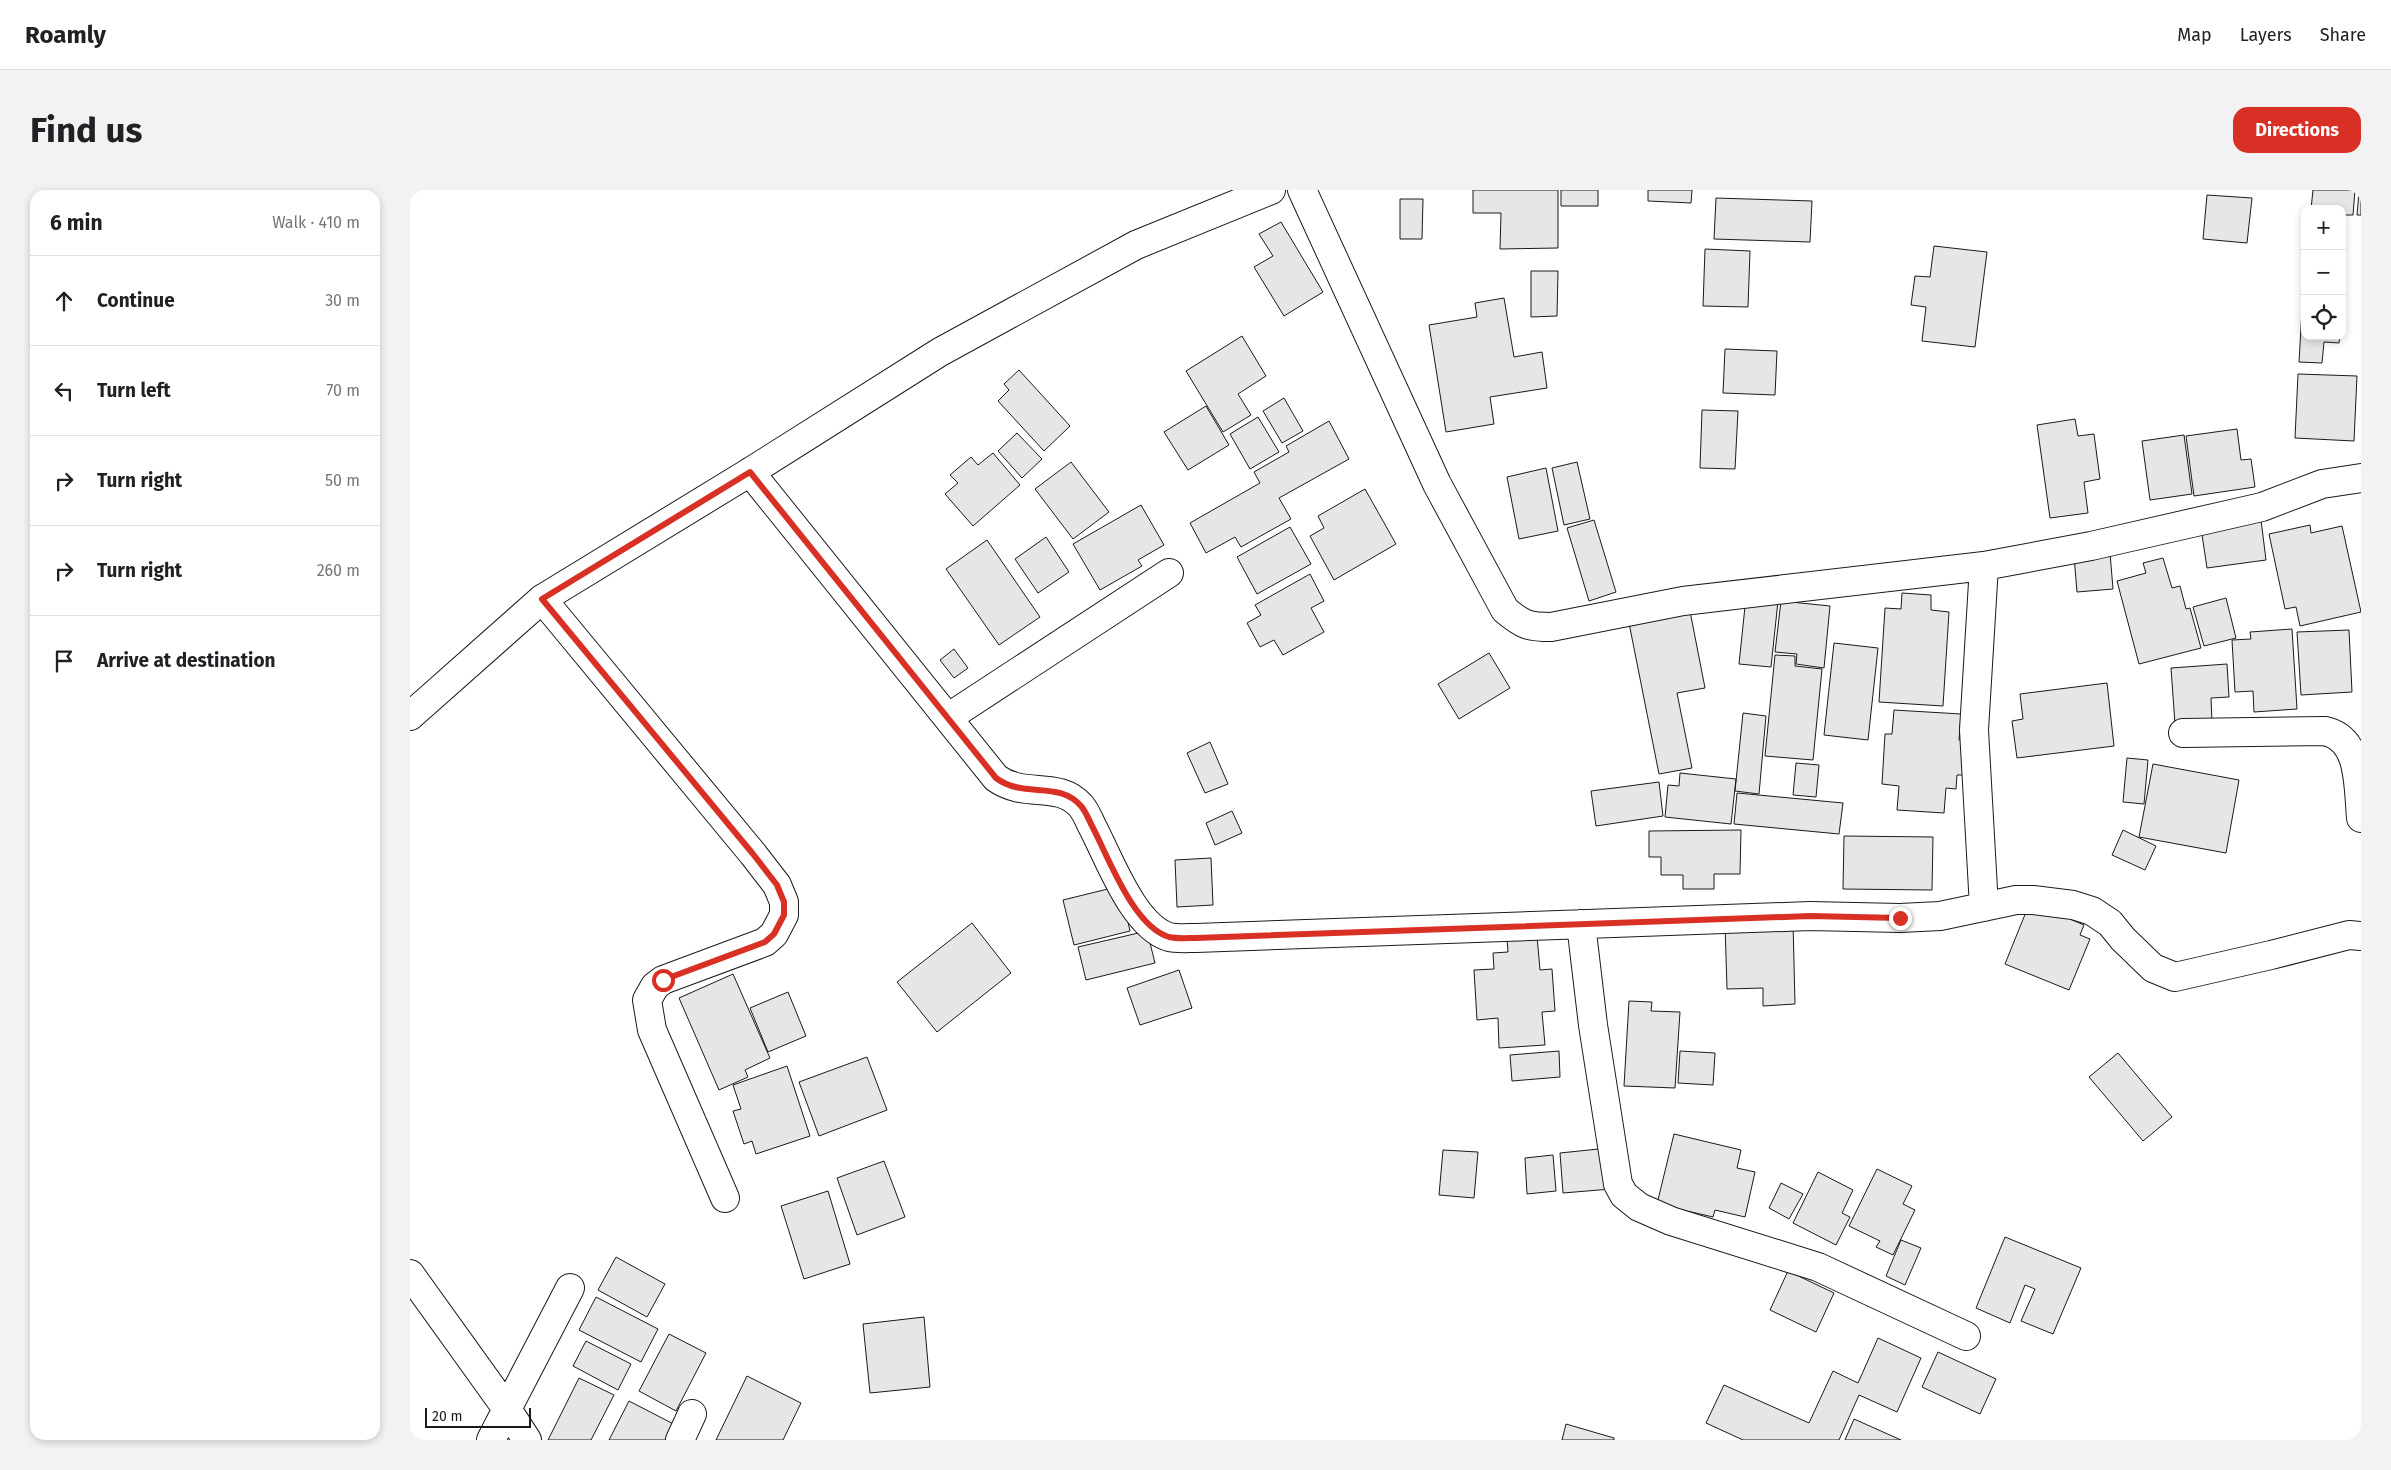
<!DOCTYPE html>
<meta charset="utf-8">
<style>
body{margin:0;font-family:"Fira Sans",sans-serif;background:#f2f2f2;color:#202124}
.controls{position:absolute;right:15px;top:15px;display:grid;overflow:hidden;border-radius:10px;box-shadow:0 2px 8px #0003}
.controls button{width:45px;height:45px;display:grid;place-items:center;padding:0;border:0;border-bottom:1px solid #e0e0e0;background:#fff;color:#202124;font:25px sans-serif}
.scale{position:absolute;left:15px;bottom:12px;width:106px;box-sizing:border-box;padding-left:5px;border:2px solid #1a1a1a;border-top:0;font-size:14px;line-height:18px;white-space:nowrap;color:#1a1a1a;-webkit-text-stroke:4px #fff;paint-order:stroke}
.stop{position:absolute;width:15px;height:15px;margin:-11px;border:4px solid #d93025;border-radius:50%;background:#fff}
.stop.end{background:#d93025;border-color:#fff;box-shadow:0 1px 5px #0008}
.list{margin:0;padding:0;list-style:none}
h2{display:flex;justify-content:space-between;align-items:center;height:65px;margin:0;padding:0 20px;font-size:21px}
h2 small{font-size:16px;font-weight:400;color:#757577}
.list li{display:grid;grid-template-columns:32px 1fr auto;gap:15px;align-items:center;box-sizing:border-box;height:90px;padding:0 20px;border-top:1px solid #e0e0e0}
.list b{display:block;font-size:19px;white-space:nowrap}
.list em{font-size:16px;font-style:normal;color:#757577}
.icon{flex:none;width:28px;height:28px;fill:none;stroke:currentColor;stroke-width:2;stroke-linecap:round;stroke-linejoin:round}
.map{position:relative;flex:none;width:1951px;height:1250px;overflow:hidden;border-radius:15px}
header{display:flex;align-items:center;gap:30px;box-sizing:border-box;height:70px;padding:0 25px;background:#fff;border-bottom:1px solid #e0e0e0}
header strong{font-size:24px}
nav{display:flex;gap:28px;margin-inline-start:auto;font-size:18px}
.intro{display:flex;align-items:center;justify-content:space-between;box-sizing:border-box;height:120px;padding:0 30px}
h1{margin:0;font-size:35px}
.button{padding:12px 22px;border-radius:15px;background:#d93025;color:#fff;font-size:18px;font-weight:700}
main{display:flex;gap:30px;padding:0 30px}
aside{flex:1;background:#fff;border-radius:15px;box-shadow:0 2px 8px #0003}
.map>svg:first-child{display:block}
</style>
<header>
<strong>Roamly</strong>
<nav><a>Map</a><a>Layers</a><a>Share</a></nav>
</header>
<div class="intro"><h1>Find us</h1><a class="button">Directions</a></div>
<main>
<aside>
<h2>6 min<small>Walk · 410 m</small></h2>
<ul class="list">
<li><svg class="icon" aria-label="ahead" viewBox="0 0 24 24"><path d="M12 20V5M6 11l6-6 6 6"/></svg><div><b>Continue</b></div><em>30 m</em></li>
<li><svg class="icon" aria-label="left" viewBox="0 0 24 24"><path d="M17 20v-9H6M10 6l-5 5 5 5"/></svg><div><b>Turn left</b></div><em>70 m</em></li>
<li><svg class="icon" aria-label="right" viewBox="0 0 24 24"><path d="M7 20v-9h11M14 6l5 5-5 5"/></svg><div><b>Turn right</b></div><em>50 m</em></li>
<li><svg class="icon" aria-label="right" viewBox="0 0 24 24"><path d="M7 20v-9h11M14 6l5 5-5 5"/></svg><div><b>Turn right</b></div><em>260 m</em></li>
<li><svg class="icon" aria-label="arrive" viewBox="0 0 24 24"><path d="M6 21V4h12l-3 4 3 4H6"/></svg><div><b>Arrive at destination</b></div></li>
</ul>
</aside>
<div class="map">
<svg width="1951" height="1250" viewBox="0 0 1951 1250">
<rect width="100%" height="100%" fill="#fff"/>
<path fill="#e6e6e6" stroke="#1a1a1a" d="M1063,0H1148V58L1090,59L1091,23H1063Z
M1151,0H1188V16H1151Z
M1238,0H1282L1281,13L1238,11Z
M1903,0H1945L1943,25H1932V19H1901Z
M1949,2H1951V25H1947Z
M1797,5L1842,8L1837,53L1793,49Z
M1306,8L1402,11L1400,52L1304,49Z
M990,9H1013L1012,49H990Z
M871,32L913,102L874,126L844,77L863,66L849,44Z
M1524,56L1577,62L1565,157L1512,151L1516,117L1501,115L1505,86L1520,87Z
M1295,59L1340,61L1338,117L1293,116Z
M1121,81H1148L1147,126L1121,127Z
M1893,103H1895V146H1930L1929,153L1914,152L1912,173L1889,172Z
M1094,108L1104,167L1132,162L1137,198L1080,207L1084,234L1036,242L1019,135L1067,127L1065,113Z
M832,146L856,186L828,204L841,225L813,242L776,181Z
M1315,159L1367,161L1365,205L1313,203Z
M609,180L660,236L634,261L588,211L599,200L594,194Z
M1888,184L1947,186L1944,251L1885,248Z
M874,208L893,241L872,253L853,221Z
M796,216L819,255L778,280L754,242Z
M1292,220L1328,221L1325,279L1290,278Z
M848,227L869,262L840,279L820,244Z
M1665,229L1668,246L1684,244L1690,289L1674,292L1678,323L1640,328L1627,235Z
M919,231L939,269L869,308L881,329L831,357L825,347L796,363L780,333L850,293L844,282L879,262L876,256Z
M1827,239L1831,270L1841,269L1845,297L1784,306L1776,246Z
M607,243L632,269L612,288L588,261Z
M1774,245L1782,304L1740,310L1732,251Z
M583,263L610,295L563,336L535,304L548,293L540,285L561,267L568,275Z
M661,272L699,322L663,349L625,299Z
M1167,272L1180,329L1154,335L1142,278Z
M1136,278L1148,341L1109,349L1097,287Z
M955,299L986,354L924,390L900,346L914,338L908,326Z
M731,315L754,355L728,370L732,376L690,400L663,354Z
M1184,330L1206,402L1179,411L1157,338Z
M1851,330L1856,370L1797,378L1791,338Z
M1900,335L1901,343L1932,336L1951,422L1890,436L1886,417L1875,419L1859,344Z
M880,337L901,374L847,404L827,367Z
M636,347L659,382L628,403L605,369Z
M577,350L630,427L589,455L536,379Z
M1700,363L1703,399L1667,402L1664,366Z
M1753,368L1762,398L1770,396L1776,419L1780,418L1791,458L1729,474L1707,391L1736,383L1733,373Z
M900,384L914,411L901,418L914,442L873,465L864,450L850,457L837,433L851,425L845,415Z
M1492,403L1521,405V420L1539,422L1533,516L1469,512L1475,418L1491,419Z
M1336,407L1368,411L1361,477L1329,474Z
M1816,408L1826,448L1794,456L1783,417Z
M1371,411L1420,416L1414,478L1386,474L1387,464L1365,462Z
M1279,416L1295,498L1267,503L1282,578L1249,584L1218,428Z
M1882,439L1887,519L1844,522L1843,501L1825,502L1822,450L1841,449L1840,442Z
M1939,440L1942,502L1891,505L1887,442Z
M1424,453L1468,458L1458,550L1414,545Z
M544,459L558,478L544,488L530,470Z
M1079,463L1100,498L1049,529L1028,494Z
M1365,465L1385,466V476L1412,479L1403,570L1355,566Z
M1817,474L1819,507L1801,508L1802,532L1765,534L1761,478Z
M1697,493L1704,556L1607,568L1602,531L1613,529L1610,504Z
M1484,520L1551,524L1549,550H1557L1554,585H1547L1546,599L1536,598L1534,623L1487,620L1489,596L1472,594L1475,544H1482Z
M1333,523L1356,526L1349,604L1325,601Z
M800,552L818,594L795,603L777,563Z
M1717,568L1738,570L1734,614L1713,612Z
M1386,573L1409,575L1406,607L1383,605Z
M1743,574L1829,590L1816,663L1729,647Z
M1270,583L1326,589L1321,634L1255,627L1258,595L1269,596Z
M1249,592L1253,626L1186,636L1181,601Z
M1327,603L1433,613L1429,644L1324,634Z
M822,621L832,643L805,655L796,633Z
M1331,640L1330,684H1304V699H1273V685H1251V667H1239V641Z
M1713,640L1746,656L1735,680L1702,665Z
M1434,646L1523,647L1522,700L1433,699Z
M801,668L803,715L767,717L765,670Z
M710,696L720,741L664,755L653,710Z
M1620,712L1674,735L1670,745L1680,749L1659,800L1595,774Z
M1383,732L1385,814L1353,816V798L1317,799L1315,734Z
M562,733L601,783L527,842L487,792Z
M737,741L745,773L676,790L668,757Z
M1127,746L1130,780L1142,779L1145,821L1132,822L1135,855L1089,858L1088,828L1067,830L1064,780L1084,779L1083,763L1098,762L1097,749Z
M769,780L782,818L730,835L717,798Z
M323,784L360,868L335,880L338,887L309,900L269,808Z
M378,802L396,846L358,862L340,818Z
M1219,811L1242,812L1241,821L1270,822L1265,898L1214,896Z
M1149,861L1150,887L1102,891L1100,865Z
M1270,861L1305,863L1303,895L1268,893Z
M1708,863L1762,927L1733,951L1679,887Z
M457,867L477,920L409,946L389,892Z
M377,876L400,946L346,964L342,951L334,954L323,921L331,919L323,895Z
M1264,944L1331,960L1327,978L1345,982L1335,1027L1305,1020L1303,1027L1247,1014Z
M1198,958L1201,999L1153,1003L1150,963Z
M1033,960L1068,962L1064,1008L1029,1005Z
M1143,965L1146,1001L1117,1004L1115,968Z
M474,971L495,1027L447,1045L427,988Z
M1467,979L1502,996L1493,1014L1505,1020L1483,1065L1466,1057L1470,1051L1439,1036Z
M1408,982L1443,1000L1432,1023L1440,1027L1426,1055L1383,1033Z
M1371,993L1393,1004L1379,1029L1359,1018Z
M418,1001L440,1074L394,1089L371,1016Z
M1595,1047L1671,1078L1643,1144L1611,1131L1625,1099L1615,1095L1600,1133L1566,1118Z
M1491,1050L1511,1058L1495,1095L1476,1086Z
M206,1067L255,1094L237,1127L188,1100Z
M1378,1081L1424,1103L1406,1142L1360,1120Z
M186,1107L248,1139L231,1172L169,1140Z
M514,1127L520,1197L460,1203L453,1134Z
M259,1144L296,1163L266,1221L229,1201Z
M1468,1148L1511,1168L1487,1222L1449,1205L1429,1250H1333L1296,1233L1314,1195L1399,1233L1423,1181L1448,1193Z
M176,1151L221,1174L208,1200L163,1176Z
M1528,1162L1586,1189L1570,1224L1512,1197Z
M337,1186L391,1213L373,1250H306Z
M169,1188L204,1205L181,1250H138Z
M219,1211L279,1242L275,1250H199Z
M1444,1229L1491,1250H1435Z
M1156,1234L1204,1248V1250H1152Z"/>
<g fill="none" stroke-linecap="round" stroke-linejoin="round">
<g stroke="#1a1a1a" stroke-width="30">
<path id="minor" d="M892,0L1027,294L1095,420C1113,435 1118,437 1141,437L1273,411L1574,376L1681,356L1852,317L1912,294L1951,288
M340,282L586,588C615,609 648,590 671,616C676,622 679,630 682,636C699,668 723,736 759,747C767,749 778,748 786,748L1400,726L1490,728L1530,726L1606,710H1623L1663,715L1682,721L1700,733L1713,749L1743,778L1765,787L1861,765L1939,745L1951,746
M132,409L343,664L367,695L374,712V725L364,744L355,752L253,790L245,796L237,810L242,840L315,1008
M539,527L759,383
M1773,543L1915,541C1951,549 1948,595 1951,628
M1574,717L1564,540L1574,376
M1171,734L1183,835L1208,994L1214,1005L1229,1017L1261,1031L1408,1077L1556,1146
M0,1084L97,1219L81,1250
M117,1250L97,1219L160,1098
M270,1250L282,1224"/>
</g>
<g stroke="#1a1a1a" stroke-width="30">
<path id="tertiary" d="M0,526L132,409L340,282L530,162L726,55L861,0"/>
</g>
<use href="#minor" stroke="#fff" stroke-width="28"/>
<use href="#tertiary" stroke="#fff" stroke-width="28"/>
</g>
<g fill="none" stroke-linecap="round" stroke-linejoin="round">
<path stroke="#d93025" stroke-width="6" d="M253,790L355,752L364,744L374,725V712L367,695L343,664L132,409L340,282L586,588C614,609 648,590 671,616C676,622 679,630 682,636C699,668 723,736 759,747C767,749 778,748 786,748L1400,726L1490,728"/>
</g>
</svg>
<div class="controls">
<button>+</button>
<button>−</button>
<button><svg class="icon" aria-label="locate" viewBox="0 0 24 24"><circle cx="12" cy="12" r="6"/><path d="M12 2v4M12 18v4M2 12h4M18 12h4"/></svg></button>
</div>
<div class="scale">20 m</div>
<div class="stop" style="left:253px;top:790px"></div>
<div class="stop end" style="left:1490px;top:728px"></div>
</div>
</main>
